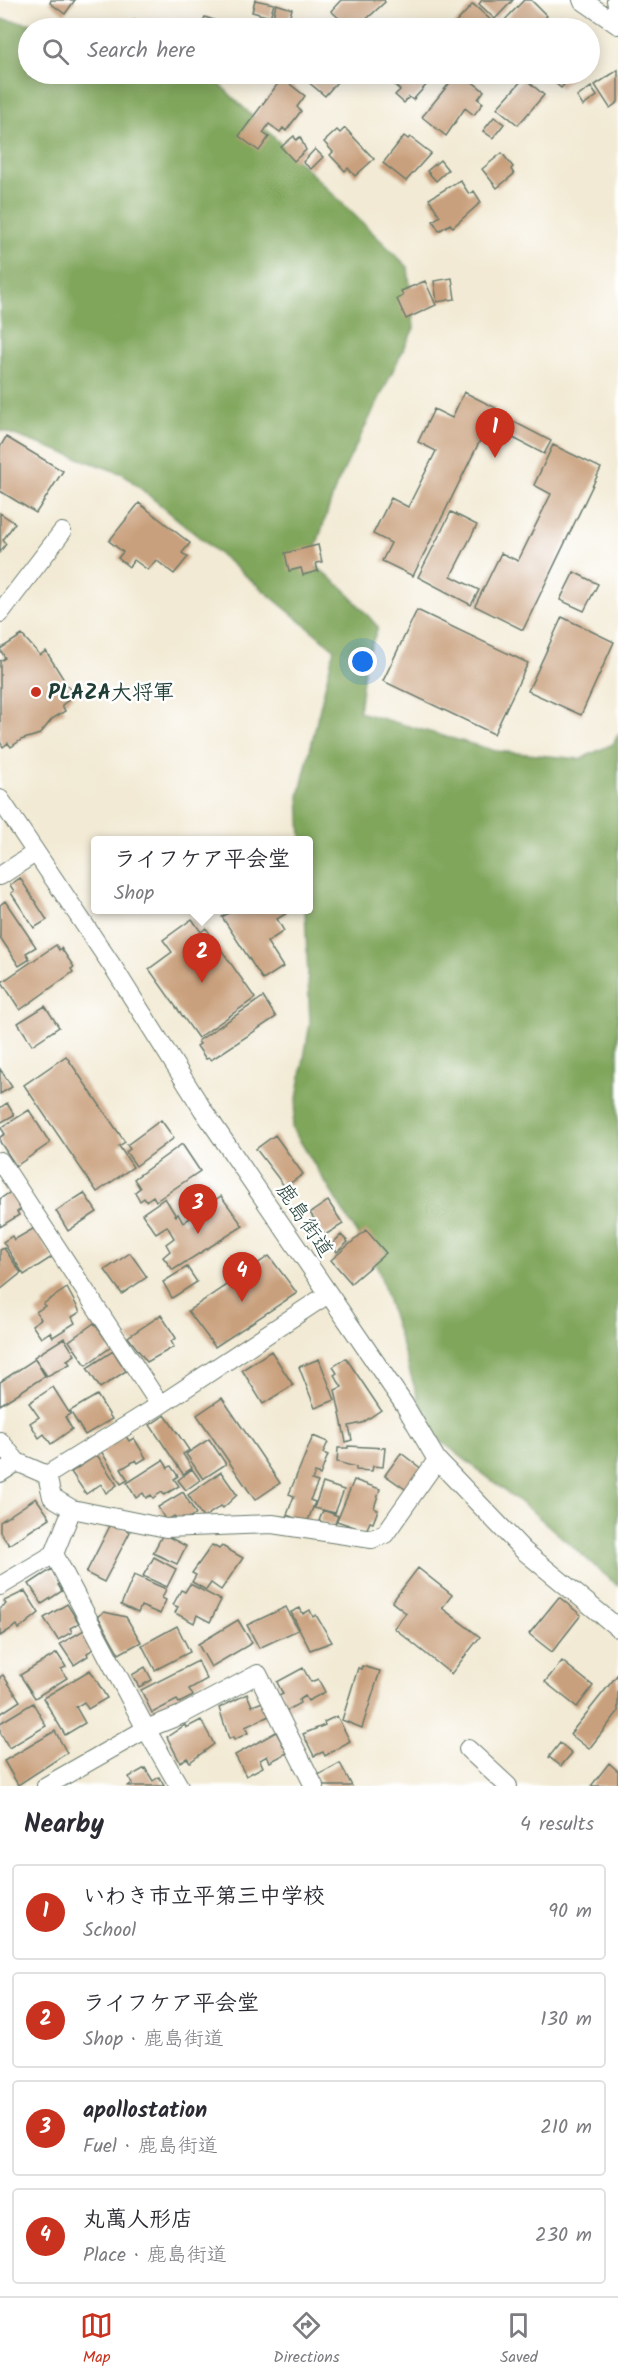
<!DOCTYPE html>
<meta charset="utf-8">
<style>
body{margin:0;font-family:Kalam,"Klee One",sans-serif;background:#f2f2f3;color:#2b2b33}
.you{position:absolute;left:363px;top:662px;width:21px;height:21px;margin:-15px;border:4px solid #fff;border-radius:50%;background:#1a73e8;box-shadow:0 0 0 9px #1a73e833}
.badge{display:grid;place-items:center;width:39px;height:39px;border-radius:50%;background:#c8321e;color:#fff;font-size:20px;font-weight:700}
.pin{position:absolute;translate:-50% -50px;filter:drop-shadow(0 2px 3px #0008)}
.pin::after{content:'';position:absolute;top:32px;width:21px;height:18px;background:inherit;clip-path:polygon(0 0,100% 0,50% 100%)}
.popup{position:absolute;left:91px;top:836px;width:222px;height:78px;box-sizing:border-box;display:grid;place-content:center;border-radius:6px;background:#fff;filter:drop-shadow(0 2px 4px #0005);font-size:20px;white-space:nowrap;color:#7c7c81}
.popup b{font-size:22px;color:#2b2b33}
.popup::after{content:'';position:absolute;left:50%;top:100%;margin-left:-12px;border:12px solid transparent;border-top-color:#fff}
.list{margin:0;padding:0;list-style:none}
h2{display:flex;justify-content:space-between;align-items:center;height:78px;margin:0;padding:0 24px;font-size:26px}
h2 small{font-size:20px;font-weight:400;color:#7c7c81}
.list li{display:grid;grid-template-columns:39px 1fr auto;gap:18px;align-items:center;box-sizing:border-box;height:96px;margin:0 12px 12px;padding:0 12px;border:2px solid #e1e1e2;border-radius:6px}
.list b{display:block;font-size:22px;white-space:nowrap}
.list p{margin:0;font-size:20px;white-space:nowrap;color:#7c7c81}
.list em{font-size:20px;font-style:normal;color:#7c7c81}
.icon{flex:none;width:33px;height:33px;fill:none;stroke:currentColor;stroke-width:2;stroke-linecap:round;stroke-linejoin:round}
.map{position:relative;flex:none;width:618px;height:1786px;overflow:hidden}
.search{position:absolute;background:#fff;box-shadow:0 3px 15px #0003;left:18px;right:18px;top:18px;height:66px;display:flex;align-items:center;gap:15px;box-sizing:border-box;padding:0 21px;border-radius:33px;color:#7c7c81;font-size:22px}
.sheet{height:510px;background:#fff}
nav{display:flex;justify-content:space-around;align-items:center;box-sizing:border-box;height:84px;border-top:2px solid #e1e1e2;background:#fff;font-size:16px;color:#7c7c81}
nav a{display:grid;justify-items:center;gap:3px}
nav .on{color:#c8321e}
.map>svg:first-child{display:block}
</style>
<div class="map">
<svg width="618" height="1786" viewBox="0 0 618 1786">
<rect width="100%" height="100%" fill="#fff"/>
<filter id="ink" filterUnits="userSpaceOnUse"><feTurbulence type="fractalNoise" baseFrequency=".0167" numOctaves="2"/><feDisplacementMap in="SourceGraphic" scale="12" xChannelSelector="R" yChannelSelector="G"/><feConvolveMatrix kernelMatrix="1 2 1 2 8 2 1 2 1" color-interpolation-filters="sRGB"/></filter>
<filter id="wash" filterUnits="userSpaceOnUse"><feTurbulence type="fractalNoise" baseFrequency=".008" numOctaves="4" result="noise"/><feDisplacementMap in="SourceGraphic" scale="24" xChannelSelector="R" yChannelSelector="G"/><feGaussianBlur stdDeviation="1.35" result="paint"/><feColorMatrix in="noise" values="0 0 0 0 0 0 0 0 0 0 0 0 0 0 0 0 0 1.4 0 .05"/><feComposite in="paint" operator="in"/></filter>
<g filter="url(#wash)">
<rect width="100%" height="100%" fill="#f2ead4"/>
<path fill="#80a65c" stroke="#507248" stroke-width="1.5" d="M0,19L62,28H28V74H202L215,80L408,267L414,328L336,486L311,562L344,589L378,627L365,663L359,712L496,751L580,759L613,744L618,735V1586L535,1514L428,1431L378,1268L292,1128L310,1023L305,910H308V840H301L299,796L334,649L123,474L0,430Z"/>
<g id="blocks">
<path fill="#c9a07d" d="M51,0H75L65,14L50,3Z
M255,0L274,4L270,17L252,12Z
M341,0H384L385,2L357,28H350L331,11Z
M482,0H513L495,19L479,4Z
M524,0H531L547,16L534,28H502L499,26Z
M276,4L292,9L288,22L273,17Z
M473,4L495,24L491,28H453L452,27Z
M205,17L231,26L230,28H200Z
M336,19L347,28H328Z
M134,20L144,24L142,28H119L122,22L132,26Z
M243,20L268,24L267,28H241Z
M274,22L291,25L290,28H273Z
M618,70V102L610,108L595,85Z
M313,74H344L325,96L307,81Z
M396,74H417L428,83L413,100L409,97L404,103L395,95L400,90L392,83L399,76Z
M420,74H440L432,84Z
M457,74H462L484,91L478,99L483,103L474,115L465,108L446,136L422,117Z
M544,74H574L561,88Z
M282,78L305,96L297,107L301,111L286,131L283,128L280,132L269,124L263,133L269,137L259,151L239,136Z
M524,78L544,95L518,125L497,108Z
M591,87L597,96L583,106L577,97Z
M494,117L504,124L493,138L483,131Z
M345,128L374,159L355,176L348,168L345,171L330,155L333,152L324,142L337,130L340,133Z
M294,136L296,140L300,137L306,150L294,161L281,147Z
M404,136L408,139L410,137L431,153L406,181L383,163Z
M315,149L323,157L311,169L303,162Z
M502,153L513,167L511,169L514,174L497,188L482,169Z
M440,160L448,170L436,181L427,171Z
M460,180L469,194L474,191L481,202L453,227L450,224L439,231L433,221L440,216L429,199Z
M452,278L455,299L437,302L434,281Z
M425,281L436,305L406,319L397,299L403,296L401,291Z
M464,392L496,408L413,576L382,561L391,543L373,534L391,498L408,507L436,451L418,442L434,409L452,418Z
M499,414L551,441L544,454L492,427Z
M6,437L63,471L36,513L0,491V447Z
M553,445L601,468L523,630L475,606L501,553L518,561L551,494L534,485Z
M139,503L190,543L182,553L188,557L174,574L156,560L148,570L134,560L129,567L118,558L123,552L109,541Z
M451,512L477,525L451,576L479,590L471,605L418,577Z
M0,513L15,523L3,540L6,544L0,552Z
M318,545L322,562L316,563L318,571L303,575L301,568L289,571L285,553Z
M574,572L598,584L584,611L560,600Z
M417,610L528,663L494,734L383,681Z
M562,617L614,642L581,715L528,691Z
M22,635L40,655L46,651L74,696L62,705L65,711L52,719L40,734L21,740L11,747L8,743L3,747L0,742V661L5,658L0,649Z
M20,878L47,920L34,928L11,893L14,891L10,885Z
M5,901L36,947L26,953L30,959L19,966L0,937V905Z
M233,910H286L287,913L277,919L284,931L267,942L283,967L263,980L222,917Z
M192,919L201,932L206,928L255,998L198,1038L149,969L172,952L163,940Z
M56,945L59,950L61,948L74,967L71,969L73,972L20,1010L2,982Z
M263,997L276,1017L211,1060L209,1058L206,1059L197,1046L200,1044L198,1041Z
M45,1006L59,1027L32,1045L18,1023Z
M66,1056L125,1142L119,1146L133,1167L97,1192L24,1085Z
M0,1069L12,1087L0,1094Z
M7,1103L14,1115L0,1123V1108Z
M29,1110L50,1143L16,1166L0,1142V1137L5,1134L1,1128Z
M161,1120L174,1138L136,1166L126,1152L130,1149L127,1145Z
M275,1135L303,1174L285,1187L256,1149Z
M182,1144L200,1171L156,1201L153,1196L146,1201L144,1198L140,1201L135,1192L140,1188L134,1179Z
M15,1189L26,1206L17,1212L19,1215L0,1227V1199Z
M84,1193L97,1212L68,1231L56,1211Z
M221,1196L243,1226L173,1270L163,1257L170,1251L166,1244L174,1238L167,1226L156,1233L142,1214L165,1198L176,1216L178,1214L183,1223Z
M328,1201L343,1224L325,1235L310,1213Z
M38,1226L47,1241L43,1243L52,1257L24,1275L3,1242L12,1236L14,1240Z
M366,1230L386,1253L351,1283L331,1260Z
M341,1235L348,1242L337,1252L331,1245Z
M4,1248L21,1273L0,1290V1250Z
M130,1253L147,1277L122,1294L105,1270Z
M269,1256L297,1293L215,1347L188,1311Z
M187,1267L197,1282L172,1298L163,1282Z
M67,1288L80,1312L72,1317L75,1323L53,1337L50,1332L41,1338L32,1325L41,1319L36,1312L45,1306L43,1304Z
M161,1315L176,1338L171,1341L174,1347L147,1362L128,1337Z
M94,1323L111,1347L86,1365L69,1341Z
M64,1338L75,1355L67,1360L70,1364L47,1376L34,1357Z
M113,1351L126,1371L100,1388L87,1368Z
M271,1351L293,1385L263,1404L242,1370Z
M346,1358L381,1410L362,1423L349,1426L352,1440L346,1442L335,1390L342,1387L334,1375L337,1373L333,1367Z
M35,1359L45,1376L0,1405V1382Z
M319,1359L335,1400L315,1408L299,1367Z
M53,1387L70,1414L65,1417L72,1429L51,1444L44,1434L39,1438L30,1423L39,1417L29,1403Z
M97,1395L112,1419L85,1435L70,1411Z
M222,1398L280,1483L255,1500L197,1415Z
M165,1415L189,1450L183,1454L192,1468L183,1474L150,1425Z
M125,1435L129,1441L134,1438L146,1458L138,1463L136,1460L121,1469L128,1480L121,1484L101,1451Z
M313,1436L328,1442L323,1453L328,1455L320,1475L315,1473L312,1480L318,1482L310,1500L315,1502L307,1523L287,1515L294,1496L289,1494Z
M209,1439L226,1464L203,1479L186,1454Z
M348,1446L385,1448L383,1467L373,1466L372,1471L356,1470V1467L337,1462L338,1448H348Z
M401,1453L423,1470L408,1491L385,1475Z
M97,1455L117,1485L106,1493L101,1484L86,1494L71,1472Z
M163,1460L168,1468L171,1466L178,1476L174,1479L179,1486L164,1495L162,1492L153,1498L151,1495L146,1498L143,1493L136,1498L127,1483Z
M192,1469L200,1480L186,1490L178,1480Z
M221,1472L237,1495L223,1508L221,1506L203,1518L188,1495Z
M354,1480L380,1489L374,1508L378,1510L373,1523L370,1522L366,1531L337,1521Z
M323,1483L344,1490L335,1513L314,1508Z
M183,1492L196,1514L185,1520L183,1517L177,1521L174,1516L166,1521L158,1507Z
M36,1498L50,1518L9,1545L0,1532V1522Z
M323,1510L338,1516L334,1526L319,1521Z
M112,1522L130,1532L104,1582L86,1573Z
M163,1534L186,1546L177,1564L153,1553Z
M212,1545L219,1549L222,1546L243,1558L221,1590L211,1583L206,1590L192,1582L196,1575L192,1573Z
M154,1557L176,1569L167,1587L143,1576Z
M418,1568L452,1595L442,1608L480,1637L451,1674L394,1628L406,1613L392,1602Z
M52,1569L61,1583L58,1585L62,1591L42,1604L29,1584Z
M134,1575L166,1589L162,1598L166,1600L160,1614L141,1606L138,1613L121,1605Z
M190,1584L221,1600L210,1622L197,1615L194,1623L175,1613L178,1607L173,1605L181,1590L185,1592Z
M25,1591L39,1613L19,1629L17,1625L0,1636V1608L6,1604L4,1601Z
M559,1597L581,1615L552,1652L529,1634Z
M67,1604L79,1623L70,1628L72,1632L58,1640L44,1618Z
M286,1607L298,1630L259,1648L247,1625Z
M300,1608L303,1614L310,1610L313,1617L316,1615L332,1642L310,1650L291,1612Z
M104,1612L126,1617L141,1642L119,1654L98,1616Z
M238,1620L252,1643L211,1667L198,1644Z
M177,1626L190,1652L155,1670L142,1645Z
M84,1630L94,1649L87,1653L88,1656L74,1665L60,1644Z
M57,1653L66,1667L61,1669L67,1678L35,1698L20,1675Z
M198,1661L207,1679L189,1689L193,1696L179,1703L177,1700L152,1713L141,1690Z
M562,1661L593,1686L577,1707L545,1682Z
M362,1666L380,1671L362,1728L342,1720L358,1668L361,1669Z
M145,1667L152,1680L139,1687L132,1675Z
M303,1668L311,1682L318,1679L325,1692L308,1701L305,1696L299,1700L300,1703L286,1711L278,1696L283,1694L277,1682Z
M90,1670L107,1698L88,1709L84,1702L76,1707L85,1723L65,1735L43,1698Z
M618,1674V1712L589,1749L570,1734Z
M3,1675L20,1701L0,1714V1677Z
M247,1694L252,1706L263,1702L269,1716L245,1727L248,1733L234,1740L233,1737L229,1739L219,1708Z
M33,1703L46,1726L9,1748L0,1732V1723Z
M337,1716L350,1741L325,1756L323,1752L314,1756L303,1734L325,1725L324,1722Z
M201,1720L214,1744L190,1762L187,1758L180,1762L167,1737L185,1725L186,1728Z
M55,1731L67,1753L18,1785L4,1761Z
M276,1732L287,1753L270,1762L267,1756L260,1760L263,1767L246,1776L235,1755Z
M560,1743L572,1753L561,1766L549,1757Z
M340,1763L352,1786H324L318,1775Z
M609,1763L618,1771V1786H591Z
M145,1768L153,1781L159,1777L164,1786H128L132,1783L129,1777Z"/>
</g>
</g>
<g filter="url(#ink)">
<use href="#blocks" fill-opacity="0" stroke="#697a6c" stroke-width="1.5"/>
<g fill="none" stroke-linecap="round" stroke-linejoin="round">
<g stroke="#697a6c" stroke-width="20">
<path id="minor" d="M582,0L618,25
M616,0L618,12
M0,613L62,532
M0,799L115,970L203,1110L404,1404L437,1460L524,1551L618,1628
M0,876L35,853
M0,1161L160,1405
M0,1441L17,1462
M0,1473L17,1462L47,1475L160,1405L328,1294
M47,1475L52,1497L72,1509L166,1528L272,1524L372,1539L385,1534L437,1460
M54,1554L146,1729L179,1786
M0,1586L54,1554L72,1509
M468,1749L508,1786
M46,1786L146,1729L181,1715L258,1674L314,1786"/>
</g>
<use href="#minor" stroke="#fff" stroke-width="18"/>
</g>
</g>
<circle fill="#c8321e" stroke="#fff" stroke-width="2" cx="36" cy="692" r="6"/>
<g text-anchor="middle" stroke-width="5" stroke-linejoin="round" paint-order="stroke">
<g font-size="21" font-weight="bold" fill="#1f3d34" stroke="#fff" text-anchor="start">
<text x="48" y="699">PLAZA大将軍</text>
</g>
<g font-size="21" fill="#1f3d34" stroke="#fff">
<text transform="translate(305 1220) rotate(56)" y="7">鹿島街道</text>
</g>
</g>
</svg>
<div class="you"></div>
<div class="pin badge" style="left:495px;top:458px">1</div>
<div class="pin badge" style="left:202px;top:983px">2</div>
<div class="popup"><b>ライフケア平会堂</b>Shop</div>
<div class="pin badge" style="left:198px;top:1234px">3</div>
<div class="pin badge" style="left:242px;top:1302px">4</div>
<div class="search"><svg class="icon" aria-label="search" viewBox="0 0 24 24"><circle cx="10" cy="10" r="6"/><path d="M15 15l6 6"/></svg>Search here</div>
</div>
<section class="sheet">
<h2>Nearby<small>4 results</small></h2>
<ul class="list">
<li><span class="badge">1</span><div><b>いわき市立平第三中学校</b><p>School</p></div><em>90 m</em></li>
<li><span class="badge">2</span><div><b>ライフケア平会堂</b><p>Shop · 鹿島街道</p></div><em>130 m</em></li>
<li><span class="badge">3</span><div><b>apollostation</b><p>Fuel · 鹿島街道</p></div><em>210 m</em></li>
<li><span class="badge">4</span><div><b>丸萬人形店</b><p>Place · 鹿島街道</p></div><em>230 m</em></li>
</ul>
</section>
<nav>
<a class="on"><svg class="icon" aria-label="map" viewBox="0 0 24 24"><path d="M3 6l6-2 6 2 6-2v14l-6 2-6-2-6 2zM9 4v14M15 6v14"/></svg>Map</a>
<a><svg class="icon" aria-label="directions" viewBox="0 0 24 24"><path d="M12 3l9 9-9 9-9-9zM9 14v-3h6M13 9l2 2-2 2"/></svg>Directions</a>
<a><svg class="icon" aria-label="saved" viewBox="0 0 24 24"><path d="M7 4h10v16l-5-4-5 4z"/></svg>Saved</a>
</nav>
